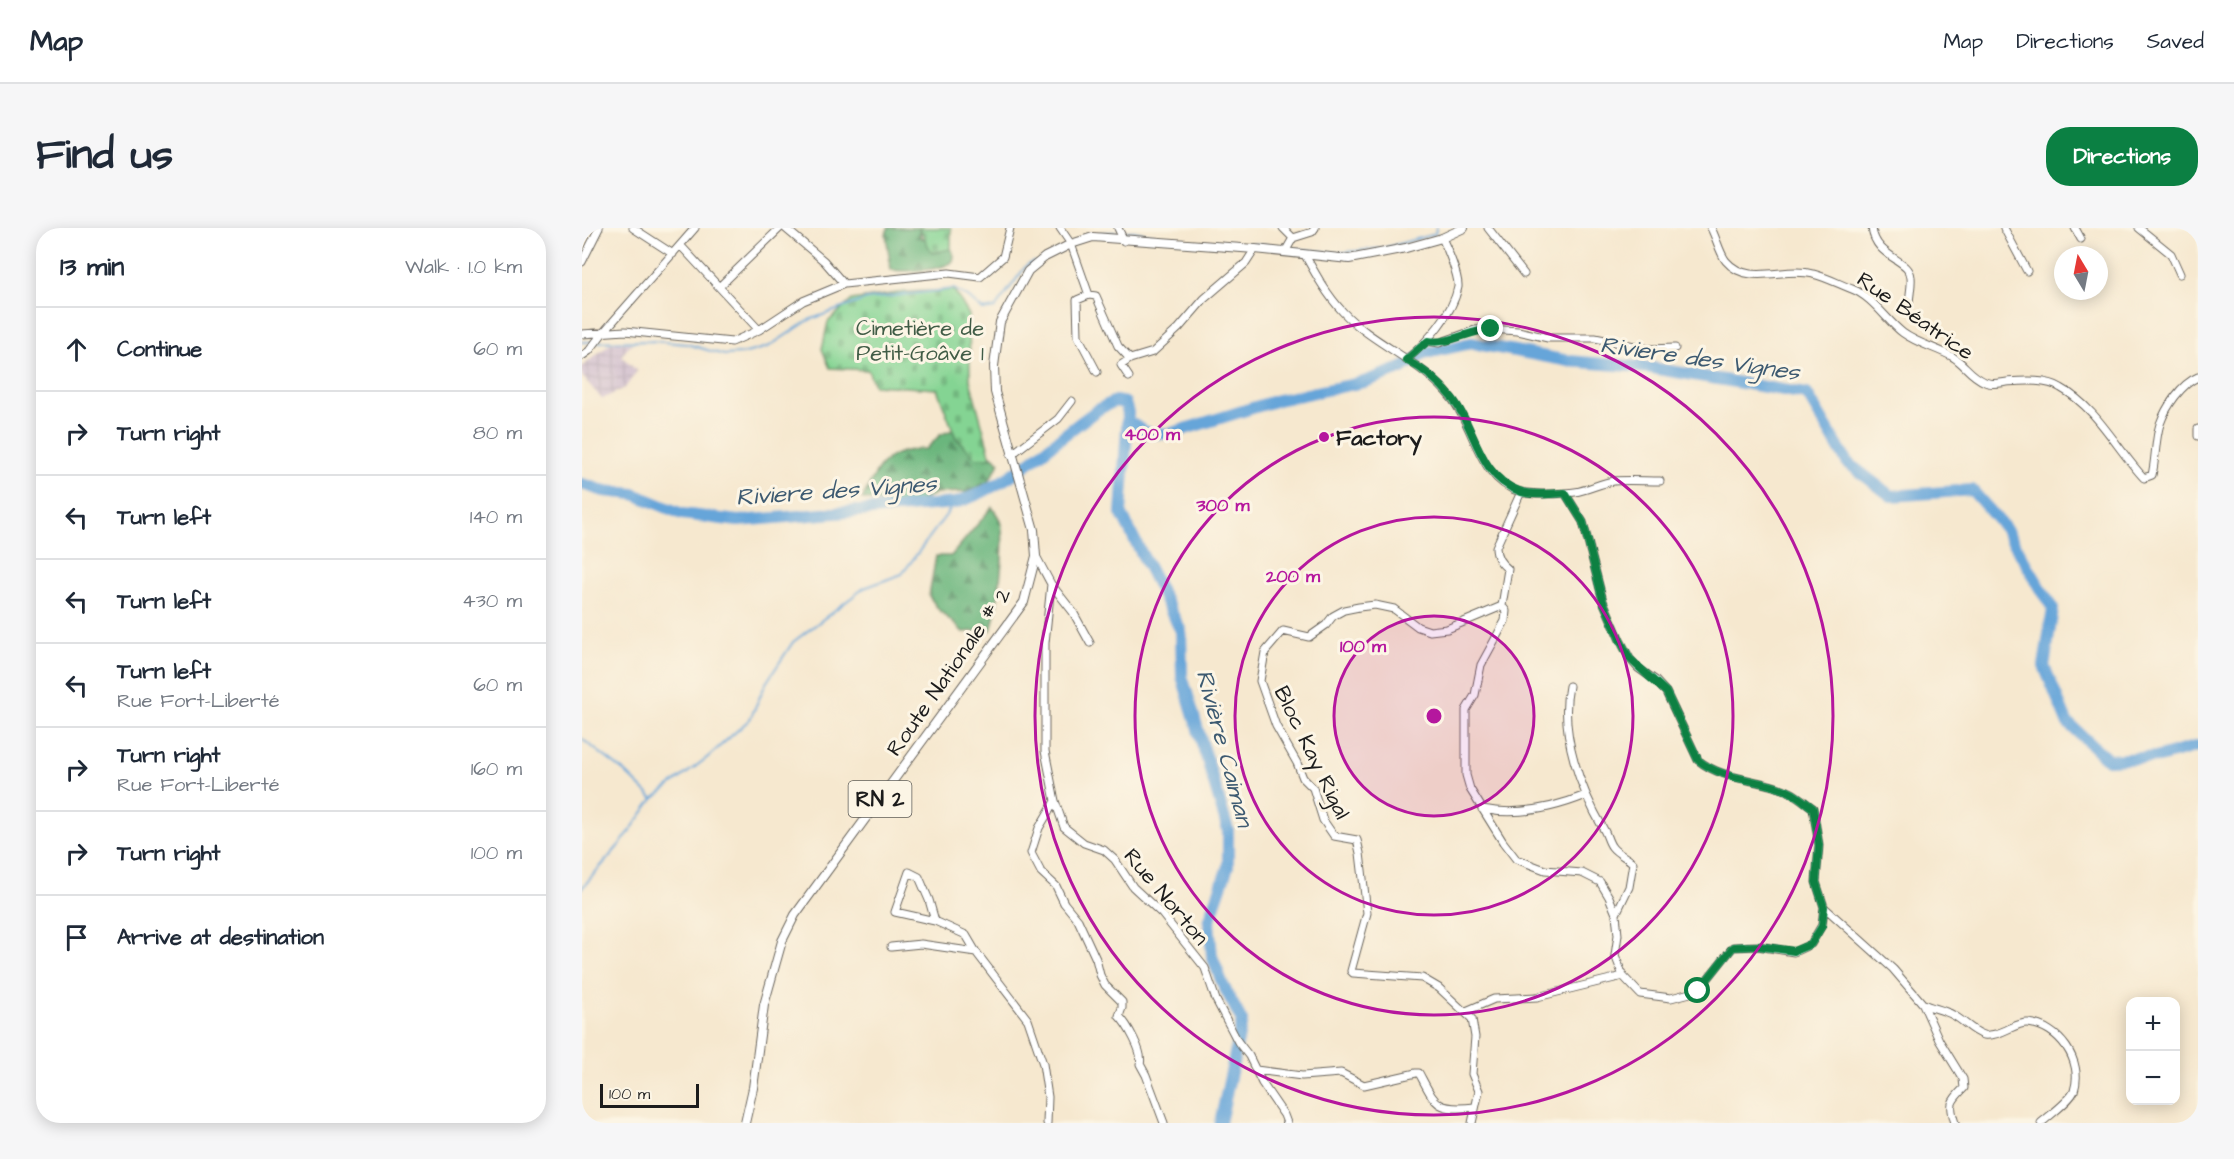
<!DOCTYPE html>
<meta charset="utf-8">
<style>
body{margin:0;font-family:"Architects Daughter",sans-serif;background:#f6f6f7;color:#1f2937}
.controls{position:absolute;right:18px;bottom:18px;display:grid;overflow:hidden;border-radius:12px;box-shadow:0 3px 15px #0003}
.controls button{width:54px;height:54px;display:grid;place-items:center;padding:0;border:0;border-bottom:2px solid #e0e1e3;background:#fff;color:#1f2937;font:30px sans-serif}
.compass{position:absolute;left:1472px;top:18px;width:54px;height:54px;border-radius:50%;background:#fff;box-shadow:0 3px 15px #0003;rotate:350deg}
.scale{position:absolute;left:18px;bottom:15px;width:99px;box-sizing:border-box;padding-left:6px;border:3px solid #1c1c1c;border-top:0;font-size:16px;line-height:21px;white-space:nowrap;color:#1c1c1c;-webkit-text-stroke:4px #fcf5e5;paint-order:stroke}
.stop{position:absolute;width:18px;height:18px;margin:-14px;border:4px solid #0b8043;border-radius:50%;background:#fff}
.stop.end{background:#0b8043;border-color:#fff;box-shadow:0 2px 6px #0008}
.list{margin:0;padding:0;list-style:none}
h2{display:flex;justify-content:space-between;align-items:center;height:78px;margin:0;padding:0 24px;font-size:26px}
h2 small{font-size:20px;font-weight:400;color:#747a83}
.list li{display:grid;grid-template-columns:39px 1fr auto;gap:18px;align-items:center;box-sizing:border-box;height:84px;padding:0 24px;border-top:2px solid #e0e1e3}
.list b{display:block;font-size:22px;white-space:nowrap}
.list p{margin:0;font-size:20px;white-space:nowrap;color:#747a83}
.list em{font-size:20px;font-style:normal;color:#747a83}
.icon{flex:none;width:33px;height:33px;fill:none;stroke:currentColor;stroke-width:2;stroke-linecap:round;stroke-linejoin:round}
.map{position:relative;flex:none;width:1616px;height:895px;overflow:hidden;border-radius:24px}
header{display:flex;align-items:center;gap:36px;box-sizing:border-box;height:84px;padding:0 30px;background:#fff;border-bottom:2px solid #e0e1e3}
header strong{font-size:28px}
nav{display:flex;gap:33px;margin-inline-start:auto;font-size:21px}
.intro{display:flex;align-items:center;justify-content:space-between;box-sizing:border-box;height:144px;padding:0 36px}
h1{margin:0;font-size:42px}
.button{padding:15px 27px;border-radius:24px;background:#0b8043;color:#fff;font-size:21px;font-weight:700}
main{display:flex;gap:36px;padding:0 36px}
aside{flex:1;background:#fff;border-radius:24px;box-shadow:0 3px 15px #0003}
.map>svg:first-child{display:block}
</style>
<header>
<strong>Map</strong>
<nav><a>Map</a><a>Directions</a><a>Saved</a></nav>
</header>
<div class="intro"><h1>Find us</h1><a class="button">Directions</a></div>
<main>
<aside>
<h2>13 min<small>Walk · 1.0 km</small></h2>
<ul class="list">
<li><svg class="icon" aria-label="ahead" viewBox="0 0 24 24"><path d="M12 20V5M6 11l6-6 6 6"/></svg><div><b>Continue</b></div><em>60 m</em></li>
<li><svg class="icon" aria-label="right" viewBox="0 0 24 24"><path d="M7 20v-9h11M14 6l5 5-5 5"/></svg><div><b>Turn right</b></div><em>80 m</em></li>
<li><svg class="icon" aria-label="left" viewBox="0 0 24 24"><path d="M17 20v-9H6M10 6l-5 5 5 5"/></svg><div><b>Turn left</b></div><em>140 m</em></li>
<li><svg class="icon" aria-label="left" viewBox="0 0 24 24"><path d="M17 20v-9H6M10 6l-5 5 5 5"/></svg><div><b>Turn left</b></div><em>430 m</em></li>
<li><svg class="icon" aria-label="left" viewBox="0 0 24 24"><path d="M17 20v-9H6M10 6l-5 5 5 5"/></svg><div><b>Turn left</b><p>Rue Fort-Liberté</p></div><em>60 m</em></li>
<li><svg class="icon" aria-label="right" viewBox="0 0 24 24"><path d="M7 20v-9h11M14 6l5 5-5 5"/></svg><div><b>Turn right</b><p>Rue Fort-Liberté</p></div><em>160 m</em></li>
<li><svg class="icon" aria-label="right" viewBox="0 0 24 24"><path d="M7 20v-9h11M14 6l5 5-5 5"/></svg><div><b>Turn right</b></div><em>100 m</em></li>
<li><svg class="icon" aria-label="arrive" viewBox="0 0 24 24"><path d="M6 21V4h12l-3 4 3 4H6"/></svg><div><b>Arrive at destination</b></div></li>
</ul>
</aside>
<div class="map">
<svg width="1616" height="895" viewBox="0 0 1616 895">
<defs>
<pattern id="industrial-grid" width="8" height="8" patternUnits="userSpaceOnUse" patternTransform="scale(1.5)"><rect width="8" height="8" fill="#d0bdce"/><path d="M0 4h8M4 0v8" fill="none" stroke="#b2a2b0"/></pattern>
<pattern id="forest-firs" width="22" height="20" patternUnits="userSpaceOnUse" patternTransform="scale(1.5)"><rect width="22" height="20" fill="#6bb67d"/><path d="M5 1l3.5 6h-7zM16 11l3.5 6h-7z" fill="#579366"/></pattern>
<pattern id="cemetery-stones" width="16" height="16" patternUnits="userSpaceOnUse" patternTransform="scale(1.5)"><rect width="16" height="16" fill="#84d493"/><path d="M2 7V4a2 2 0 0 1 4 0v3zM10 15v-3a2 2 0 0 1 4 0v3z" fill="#71b57e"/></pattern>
</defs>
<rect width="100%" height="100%" fill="#fcf5e5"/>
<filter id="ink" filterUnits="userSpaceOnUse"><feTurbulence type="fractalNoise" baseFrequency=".0167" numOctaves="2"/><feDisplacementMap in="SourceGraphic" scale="12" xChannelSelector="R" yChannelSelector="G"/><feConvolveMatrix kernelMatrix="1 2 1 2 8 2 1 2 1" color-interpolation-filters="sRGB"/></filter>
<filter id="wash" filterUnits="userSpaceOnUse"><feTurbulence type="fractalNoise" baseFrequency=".008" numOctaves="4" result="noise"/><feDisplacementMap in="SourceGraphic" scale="24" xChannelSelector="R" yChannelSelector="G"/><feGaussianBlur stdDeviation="1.35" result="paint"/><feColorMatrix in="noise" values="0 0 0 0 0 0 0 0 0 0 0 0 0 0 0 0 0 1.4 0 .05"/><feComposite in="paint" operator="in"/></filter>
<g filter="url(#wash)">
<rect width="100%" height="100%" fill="#f6e8cf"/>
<path fill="url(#industrial-grid)" d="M29,115H50L39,128L55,143L43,160L20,171L0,148V139Z"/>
<path fill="url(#forest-firs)" stroke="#44694c" stroke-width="1.5" d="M306,0H338V9L370,22L372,28L371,34C355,43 327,44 309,42L304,6Z
M375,200L418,234L407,253L385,264L354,265L328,278L280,271C298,236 302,222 344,221L358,207Z
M410,279C413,284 418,290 419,295C424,318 416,379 409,402L381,404L357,382L347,368L354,328H369Z"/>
<path fill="url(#cemetery-stones)" stroke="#507858" stroke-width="1.5" d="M337,0H369V21L350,25Z
M372,62L387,87L388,152L409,230H394L374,210L355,161L292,157L286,142L248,140L240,121L246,94L270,72L322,64Z"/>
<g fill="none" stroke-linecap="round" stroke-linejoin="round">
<path stroke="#66a5d9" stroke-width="2" d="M541,4L551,3L588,11
M517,5L535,4
M665,16L689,17
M713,21L756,25L802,20L853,6L854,0
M0,114L71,113L105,116L142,127L160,126L186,119L227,92L285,71L372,61L386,69L401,82L413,80L444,38L452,34
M0,511L43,544L71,571L126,529L168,491L184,455L211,414L282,360L320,346L373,275
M0,660L40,614L71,571"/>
<path stroke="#66a5d9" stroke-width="12" d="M545,193L565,205L587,206L696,172L782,154L820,140L842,126L889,115L987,133L1070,140L1225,166L1265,234L1309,268L1390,262L1423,300L1471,381L1462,438L1485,494L1526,532L1577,529L1616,518
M0,256L22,263L52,266L100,286L156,293L373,275C429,258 470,213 517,181L533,173L543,175L546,185L539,285L599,403L600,448L646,602V638L627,694L630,728L641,757L660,793L638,895"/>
</g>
</g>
<g filter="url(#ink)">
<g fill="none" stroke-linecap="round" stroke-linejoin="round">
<g stroke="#68635b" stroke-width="9">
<path id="minor" d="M51,0L91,26
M203,0L242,33L262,56
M478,0L489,16L507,67L514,68L536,118L548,131L539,137L547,149
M536,0L542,13
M701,0L711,10
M906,0L942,46
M1129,0C1134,9 1138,26 1144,33C1166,59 1203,38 1231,46C1244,49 1257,56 1270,61C1291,69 1304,92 1321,105C1336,116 1355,120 1371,129C1383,136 1387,147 1403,154C1409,157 1418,155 1425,154C1441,153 1465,151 1479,160C1515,180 1534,220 1562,250L1570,247C1574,230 1573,212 1578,196C1584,179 1599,156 1616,149
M1290,0C1293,30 1328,31 1329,49C1330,58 1327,68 1327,77
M1422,0L1445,43
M1493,0L1499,11
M1557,0L1589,26L1598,46
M99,18L177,102
M703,24L711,10L730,4L733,0
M723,27C734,47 745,67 761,84C793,118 841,133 870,171C893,200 897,252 938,264C951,267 979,266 993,264C1006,262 1018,255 1032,253C1047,252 1063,253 1078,253
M0,34L17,0
M138,58L198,0
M507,67L495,72L496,108L515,144
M0,106L43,103L150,114L177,102L221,73L262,56L367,45L398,49L421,29L428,0
M846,113L857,115L893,102L909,101L936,103L966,110H1013L1067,121L1093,120
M0,128L7,123L20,106L113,0
M548,131L571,124L597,100L622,71L664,35L673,21
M824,132C844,115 871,86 876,59C877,48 865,20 860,10
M1616,201V208
M429,227L476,191L490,173
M939,264L914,319C914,329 919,336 926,341L920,378L924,383L923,393L899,437L893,467L884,482V547L888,561L921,614L934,631L963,642L1000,645L1018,654L1027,669L1034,686L1036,707L1033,727L1041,748L1058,766L1089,770L1116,763L1151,719L1176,718L1212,724L1229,716L1240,697L1242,679L1234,654L1237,617L1231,580C1224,575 1216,568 1208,564C1178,550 1143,554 1116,532L1084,464L1073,452L1056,440L1048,431L1038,412L1021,373L1001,294L983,265
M454,328L469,356L463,415V523L473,573L482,599L502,615L522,622L533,632L551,659L580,686L623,740L634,772L656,814L667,828L680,855L702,887L705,895
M469,356L491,384L508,415
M987,458C977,506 999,562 1022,602C1025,607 1026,614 1030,619C1035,626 1045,629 1051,635L1047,659L1034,686
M473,573L457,600L449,625L459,644L474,658L482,675L496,692L514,731L518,747L523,757L540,774V780L537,788C545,796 562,825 558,836L564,847L582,895
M900,581C935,588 972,580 1004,567
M1242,679L1311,741L1341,776L1357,812L1381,851L1382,860C1368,874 1367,876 1373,895
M353,693L347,672L337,649L327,644L313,684L353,693L384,707L394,724L446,792L461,836L466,869L465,895
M309,719L339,716L394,724
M1341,776C1350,780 1362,782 1371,787C1381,792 1391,804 1402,807C1419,809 1433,794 1446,795C1477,798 1502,833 1492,863C1489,872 1467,888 1459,895
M882,784L912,771L955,769L1041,748
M674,842L720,848L759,845L782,857L834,845H837C854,877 854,883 893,879
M890,895L897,863L890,846L893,809L890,791L857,760L840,750L771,745L769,743L785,685L778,625L775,612L752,608L741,592L731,560L721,550L715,535L694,498L678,453L683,424L701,403L727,409L744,397L751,388L762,382L777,379L793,377L812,381L836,399L848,403L865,401L920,378"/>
</g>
<g stroke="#68635b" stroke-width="10">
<path id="major" d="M163,895L171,860L182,777L200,713L213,687L442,374L454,328L452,302L413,164L412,138L418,94L446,43L463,29L489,16L511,9L673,21L767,31L824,20L860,10L882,0"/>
</g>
<use href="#minor" stroke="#fff" stroke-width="7"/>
<use href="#major" stroke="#fff" stroke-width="8"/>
</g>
</g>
<g fill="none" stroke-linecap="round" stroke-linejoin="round" filter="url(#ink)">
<path stroke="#0b8043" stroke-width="8" d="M909,101C886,103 866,117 846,113L824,132C842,141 858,155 870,170C894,200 896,248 937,263C949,268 969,266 983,265L1001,294L1021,373L1038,412L1048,431L1084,464L1116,532C1143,554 1178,550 1208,564C1216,568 1224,575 1231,580L1237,617L1234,654L1242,679L1240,698L1229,716L1212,723L1176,718L1151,719L1116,763"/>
</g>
<circle cx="852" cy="488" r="100" fill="#b5179e" fill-opacity=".12"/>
<g fill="none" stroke="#b5179e" stroke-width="3">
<circle cx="852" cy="488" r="100"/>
<circle cx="852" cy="488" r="199"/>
<circle cx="852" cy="488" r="299"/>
<circle cx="852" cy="488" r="399"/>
</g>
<circle fill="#b5179e" stroke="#fcf5e5" stroke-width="2" cx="742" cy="209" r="6"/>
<g text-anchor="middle" stroke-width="6" stroke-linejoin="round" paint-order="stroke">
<rect fill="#fcf5e5" stroke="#5f5d58" stroke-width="1.5" x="266.5" y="553" width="63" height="36" rx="4.5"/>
<g font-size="21" font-weight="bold" fill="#1c1c1c">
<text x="298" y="578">RN 2</text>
</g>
<g font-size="22" fill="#1c1c1c" stroke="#fcf5e5">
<text transform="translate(1334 87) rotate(35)" y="8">Rue Béatrice</text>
<text transform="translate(366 443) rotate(-55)" y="8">Route Nationale # 2</text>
<text transform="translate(731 524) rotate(64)" y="8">Bloc Kay Rigal</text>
<text transform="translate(585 668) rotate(50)" y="8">Rue Norton</text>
</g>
<g font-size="22" fill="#405c46" stroke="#fcf5e5">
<text x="338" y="107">Cimetière de<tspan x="338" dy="25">Petit-Goâve 1</tspan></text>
</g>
<g font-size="22" font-weight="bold" fill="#1c1c1c" stroke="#fcf5e5" text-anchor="start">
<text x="754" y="217">Factory</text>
</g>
<g font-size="24" font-style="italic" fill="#3d5a71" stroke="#fcf5e5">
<text transform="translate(1118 130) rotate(8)" y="8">Riviere des Vignes</text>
<text transform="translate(254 262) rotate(-4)" y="8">Riviere des Vignes</text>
<text transform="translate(643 520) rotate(75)" y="8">Rivière Caiman</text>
</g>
</g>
<circle cx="852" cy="488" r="9" fill="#b5179e" stroke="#fcf5e5" stroke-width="3"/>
<g font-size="18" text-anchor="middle" font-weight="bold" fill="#b5179e" stroke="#fcf5e5" stroke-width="6" stroke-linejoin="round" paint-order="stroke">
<text x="570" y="212">400 m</text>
<text x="641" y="283">300 m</text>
<text x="711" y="354">200 m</text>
<text x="781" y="424">100 m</text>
</g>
</svg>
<div class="controls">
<button>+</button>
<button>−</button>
</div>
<svg class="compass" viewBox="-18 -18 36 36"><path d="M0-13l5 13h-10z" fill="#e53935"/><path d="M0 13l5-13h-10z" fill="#747a83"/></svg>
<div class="scale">100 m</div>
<div class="stop" style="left:1116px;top:763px"></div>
<div class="stop end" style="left:909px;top:101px"></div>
</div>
</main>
